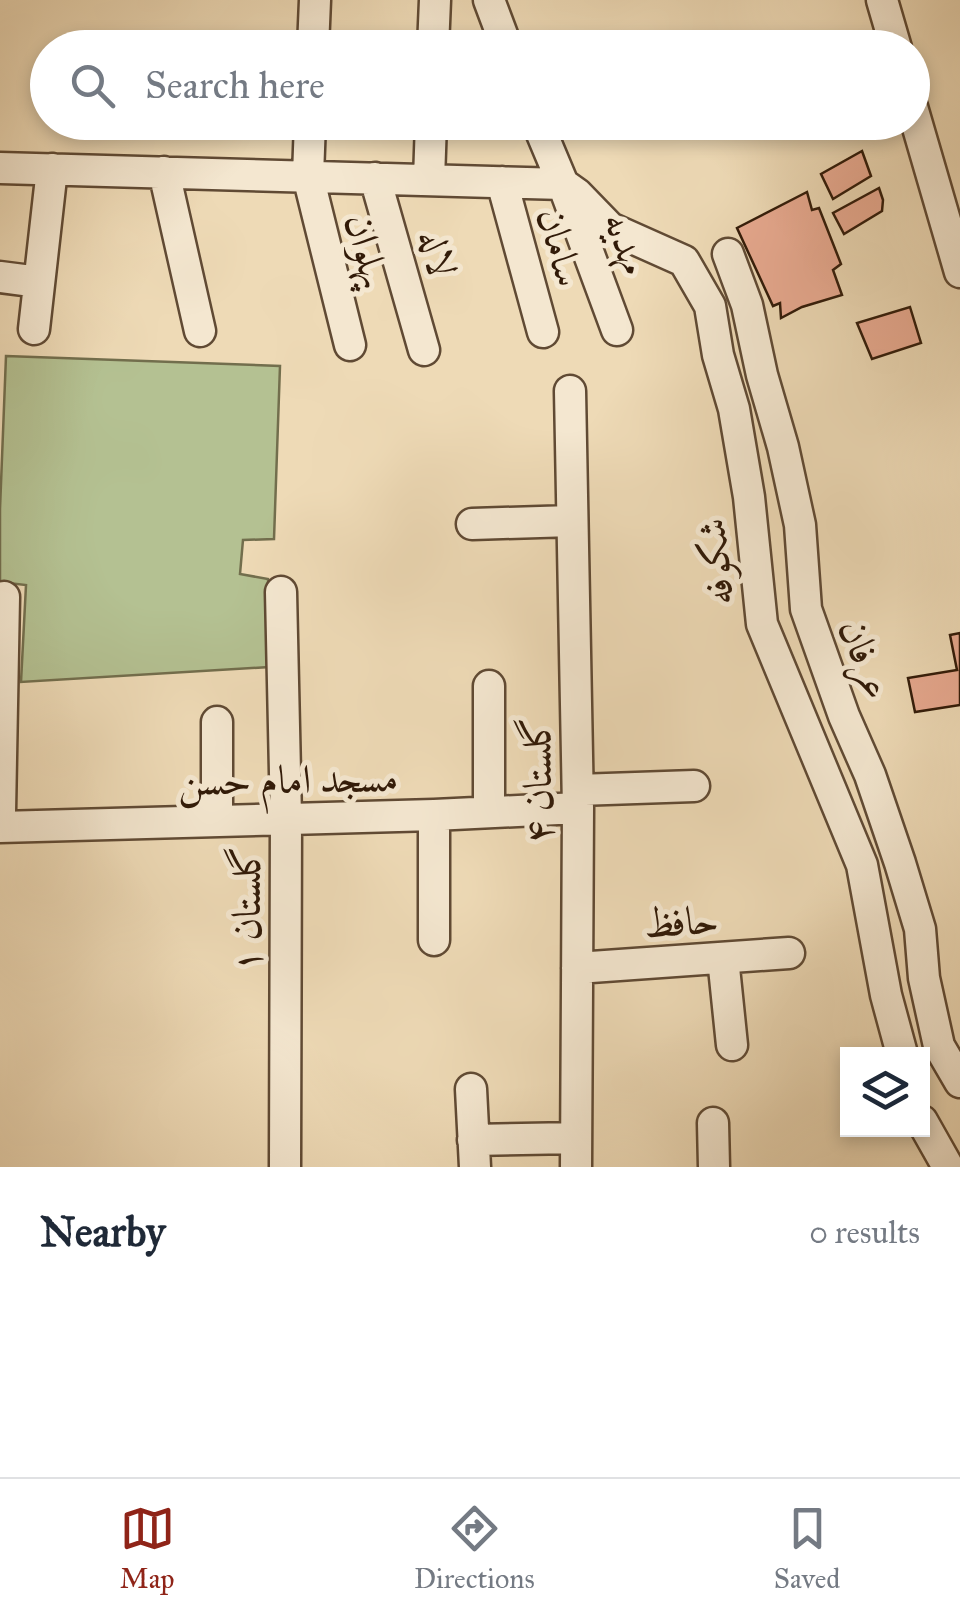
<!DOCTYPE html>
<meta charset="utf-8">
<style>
body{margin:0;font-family:"IM FELL Great Primer",Amiri,serif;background:#f2f2f3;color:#1f2937}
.controls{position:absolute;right:30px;bottom:30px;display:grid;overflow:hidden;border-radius:0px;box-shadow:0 5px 15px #0003}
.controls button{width:90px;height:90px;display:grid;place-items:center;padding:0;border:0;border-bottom:2px solid #e0e1e3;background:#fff;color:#1f2937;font:50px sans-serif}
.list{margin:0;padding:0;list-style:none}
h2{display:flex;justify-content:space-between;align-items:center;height:130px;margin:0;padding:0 40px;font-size:42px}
h2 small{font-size:32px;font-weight:400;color:#747a83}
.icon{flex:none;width:55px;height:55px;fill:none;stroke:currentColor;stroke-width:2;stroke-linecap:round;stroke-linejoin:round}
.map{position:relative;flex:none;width:960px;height:1167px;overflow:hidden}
.search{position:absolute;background:#fff;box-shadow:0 5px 15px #0003;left:30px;right:30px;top:30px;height:110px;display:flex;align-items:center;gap:25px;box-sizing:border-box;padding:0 35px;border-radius:55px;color:#747a83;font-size:38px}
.sheet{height:310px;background:#fff}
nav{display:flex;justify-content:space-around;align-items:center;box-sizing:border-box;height:140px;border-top:2px solid #e0e1e3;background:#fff;font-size:28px;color:#747a83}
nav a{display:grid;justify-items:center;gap:5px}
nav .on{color:#8f2418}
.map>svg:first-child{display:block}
</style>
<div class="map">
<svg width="960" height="1167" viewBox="0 0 960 1167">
<rect width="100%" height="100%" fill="#eedab6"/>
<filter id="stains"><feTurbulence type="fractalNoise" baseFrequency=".002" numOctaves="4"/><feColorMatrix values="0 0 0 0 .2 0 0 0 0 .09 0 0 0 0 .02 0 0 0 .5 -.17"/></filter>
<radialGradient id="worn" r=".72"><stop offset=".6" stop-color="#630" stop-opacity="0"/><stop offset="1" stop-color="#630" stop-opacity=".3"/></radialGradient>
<path fill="#b4c192" stroke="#726e4d" stroke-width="2.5" d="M6,356L280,366L274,539L243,540L240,574L268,579L269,667L21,682L26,585L0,582V509Z"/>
<path fill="#e9aa91" stroke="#311a08" stroke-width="2.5" d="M862,151L871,176L833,199L821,174Z
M879,188L883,200L882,211L844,234L833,213Z
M807,192L812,210L819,208L841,264L833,270L842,295L802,307L781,318L780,303L773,306L737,228Z
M910,307L921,343L872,359L857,323Z
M960,633V705L915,712L908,678L957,670L950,635Z"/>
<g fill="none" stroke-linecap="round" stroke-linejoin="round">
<g stroke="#604a34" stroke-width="35">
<path id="minor" d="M489,0L507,48
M882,0L896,48
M313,48L315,0
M433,48L435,0
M912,107L960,272
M310,122L308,176L350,345
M537,122L563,184L577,194L610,228L684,261L710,306L718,355L734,409L749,497L762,624L862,865L886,995L902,1054
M0,168L563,184L617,330
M164,172L200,331
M375,178L424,350
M429,180L431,122
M502,182L543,332
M728,254L747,305L762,375L783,447L800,525L806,609L844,716L870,775L900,863L920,929L924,978L939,1046L960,1082
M0,277L39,282
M34,329L52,169
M570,391L578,808L576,1167
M472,524L572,521
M281,592L286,818L285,1167
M217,722V820
M578,790L694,786
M0,812L4,597
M489,812V686
M434,815V940
M0,827L434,815L578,808
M723,958L732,1045
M577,968L789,953
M471,1089L475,1167
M922,1121L948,1167
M713,1123L714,1167
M473,1140L576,1138"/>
</g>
<use href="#minor" stroke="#f4e7d0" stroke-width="30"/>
</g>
<g text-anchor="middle" stroke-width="10" stroke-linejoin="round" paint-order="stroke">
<g font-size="40" fill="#311a08" stroke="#f4e7d0">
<text transform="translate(627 243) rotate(70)" y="14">مهدیه</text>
<text transform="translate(561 247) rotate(75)" y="14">سامان</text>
<text transform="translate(368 251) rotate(76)" y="14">پهلوان</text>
<text transform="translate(438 253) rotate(74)" y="14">لاله</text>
<text transform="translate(715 562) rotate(-96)" y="14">شکوفه</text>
<text transform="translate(866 659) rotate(70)" y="14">عرفان</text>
<text transform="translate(288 779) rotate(-1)" y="14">مسجد امام حسن</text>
<text transform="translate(537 780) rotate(-91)" y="14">گلستان ۴</text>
<text transform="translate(246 909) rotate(-90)" y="14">گلستان ۱</text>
<text transform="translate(681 921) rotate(-4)" y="14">حافظ</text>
</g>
</g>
<rect width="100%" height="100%" filter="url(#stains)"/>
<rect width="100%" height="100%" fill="url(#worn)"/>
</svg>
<div class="controls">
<button><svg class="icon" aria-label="layers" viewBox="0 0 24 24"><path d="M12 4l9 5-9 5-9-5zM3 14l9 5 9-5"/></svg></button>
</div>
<div class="search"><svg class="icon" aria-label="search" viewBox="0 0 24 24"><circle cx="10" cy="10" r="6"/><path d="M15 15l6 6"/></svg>Search here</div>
</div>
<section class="sheet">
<h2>Nearby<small>0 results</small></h2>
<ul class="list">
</ul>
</section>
<nav>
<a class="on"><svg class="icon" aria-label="map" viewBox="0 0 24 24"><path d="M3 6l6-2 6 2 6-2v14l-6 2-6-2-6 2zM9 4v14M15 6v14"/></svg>Map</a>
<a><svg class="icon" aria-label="directions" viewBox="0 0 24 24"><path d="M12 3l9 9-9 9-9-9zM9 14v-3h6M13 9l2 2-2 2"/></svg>Directions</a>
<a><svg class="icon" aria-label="saved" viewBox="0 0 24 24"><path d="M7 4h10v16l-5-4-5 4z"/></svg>Saved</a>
</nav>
